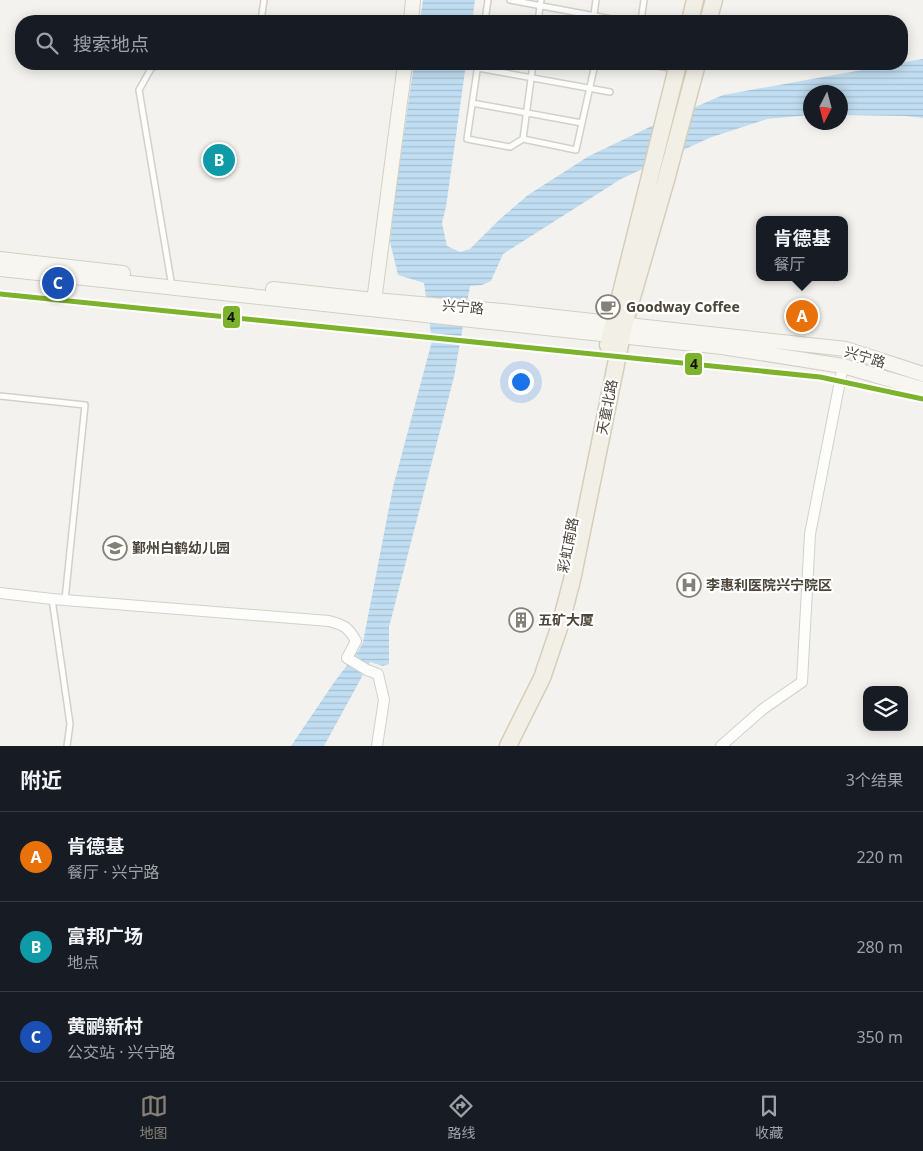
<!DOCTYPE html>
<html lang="zh">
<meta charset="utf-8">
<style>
body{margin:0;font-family:"Noto Sans","Noto Sans SC",sans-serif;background:#242831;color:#f1f3f6}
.controls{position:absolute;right:15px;bottom:15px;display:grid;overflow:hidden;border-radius:10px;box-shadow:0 2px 12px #0003}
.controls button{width:45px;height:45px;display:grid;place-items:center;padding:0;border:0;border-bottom:1px solid #363941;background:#171b24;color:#f1f3f6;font:25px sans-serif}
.compass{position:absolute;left:803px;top:85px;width:45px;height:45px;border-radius:50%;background:#171b24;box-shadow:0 2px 12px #0003;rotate:186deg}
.you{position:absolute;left:520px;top:381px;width:18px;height:18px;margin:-12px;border:4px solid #fff;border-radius:50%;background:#1a73e8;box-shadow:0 0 0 8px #1a73e833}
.badge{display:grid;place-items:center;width:32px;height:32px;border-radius:50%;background:#868178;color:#fff;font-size:16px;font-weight:700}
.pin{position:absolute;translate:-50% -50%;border:2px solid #fff;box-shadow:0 1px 5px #0006}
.popup{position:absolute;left:756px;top:216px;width:92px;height:65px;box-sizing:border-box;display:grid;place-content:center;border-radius:10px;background:#171b24;filter:drop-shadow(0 1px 4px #0005);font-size:16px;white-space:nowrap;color:#9ea1a6}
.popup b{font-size:19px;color:#f1f3f6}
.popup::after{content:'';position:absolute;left:50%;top:100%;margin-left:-10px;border:10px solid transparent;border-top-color:#171b24}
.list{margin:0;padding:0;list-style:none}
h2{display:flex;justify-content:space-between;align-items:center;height:65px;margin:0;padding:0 20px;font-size:21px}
h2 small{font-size:16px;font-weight:400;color:#9ea1a6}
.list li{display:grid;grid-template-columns:32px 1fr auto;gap:15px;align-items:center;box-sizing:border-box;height:90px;padding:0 20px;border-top:1px solid #363941}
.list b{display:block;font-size:19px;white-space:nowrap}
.list p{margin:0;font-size:16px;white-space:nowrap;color:#9ea1a6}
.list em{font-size:16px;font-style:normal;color:#9ea1a6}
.icon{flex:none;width:28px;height:28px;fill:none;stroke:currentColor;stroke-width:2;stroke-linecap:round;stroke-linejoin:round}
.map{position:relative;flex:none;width:923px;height:746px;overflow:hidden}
.search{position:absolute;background:#171b24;box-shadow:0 2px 12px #0003;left:15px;right:15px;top:15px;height:55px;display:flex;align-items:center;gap:12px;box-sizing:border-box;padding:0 18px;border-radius:20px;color:#9ea1a6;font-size:19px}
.sheet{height:335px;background:#171b24}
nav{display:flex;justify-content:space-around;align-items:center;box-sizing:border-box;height:70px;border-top:1px solid #363941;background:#171b24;font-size:14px;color:#9ea1a6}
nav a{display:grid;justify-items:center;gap:2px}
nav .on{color:#868178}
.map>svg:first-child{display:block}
</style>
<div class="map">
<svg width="923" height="746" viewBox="0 0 923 746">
<defs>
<pattern id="water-rules" width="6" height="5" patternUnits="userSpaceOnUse" patternTransform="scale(1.25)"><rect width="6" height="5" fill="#c0ddf1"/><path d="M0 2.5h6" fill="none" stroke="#a6bfcf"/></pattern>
</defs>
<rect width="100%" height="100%" fill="#f4f2ee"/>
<path fill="url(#water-rules)" d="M423,0H475L472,21H420Z
M923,59V118L906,116L841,115L840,92H810V115L767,119L709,138L621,179L503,254L491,281L482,285L470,286L454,377L389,627V664L383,666L370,662L324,746H291L335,681L359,650L363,642L393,487L432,341L424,283L398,275L390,242L394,202L414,64H466L446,207L442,223L447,246L460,252L470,249L500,219L528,195L589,156L658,123L723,95Z"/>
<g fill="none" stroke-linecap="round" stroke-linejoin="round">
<g stroke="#d2d0cb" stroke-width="8">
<path id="lane" d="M510,0L622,21
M261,21L264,0
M485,21L488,0
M538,21L541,0
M593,21L596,0
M641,21L644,0
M169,64L152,67L139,90L172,287
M478,64L467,139L510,147L523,139L576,150L595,64
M649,64L674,69
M478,68L610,92
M472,103L582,123
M523,139L533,64
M0,396L85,405L65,600
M52,599L70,724L67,746"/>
</g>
<g stroke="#d2d0cb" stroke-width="12">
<path id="street" d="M0,593L52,599L329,621C344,625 348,627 356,641L347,658L367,670L378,674L384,700L377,746
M721,746L763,709L802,682L810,534L843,366"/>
</g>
<g stroke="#d3cfc5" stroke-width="16">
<path id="secondary" d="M411,21L413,0
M0,259L123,273
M0,269L722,347L843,366L923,389
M273,289L374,300L502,311L846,349L923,374
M373,309L405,64"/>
</g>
<g stroke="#d6cebb" stroke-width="19">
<path id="primary" d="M690,21L695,0
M708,21L714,0
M608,345L678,64
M508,746L542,678L561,622L572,580L624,325L666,180L697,64"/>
</g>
<use href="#lane" stroke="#fdfdfc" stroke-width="5"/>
<use href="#street" stroke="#fdfdfc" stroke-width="10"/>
<use href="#secondary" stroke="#f7f6f1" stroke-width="14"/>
<use href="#primary" stroke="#f2efe6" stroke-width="16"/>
<g stroke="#fff" stroke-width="9">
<path id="metro-1" d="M0,294L820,377L923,399"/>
</g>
<use href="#metro-1" stroke="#7db22c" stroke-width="5"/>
</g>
<defs>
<g id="cafe-ring" transform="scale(1.25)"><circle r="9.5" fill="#fff" stroke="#868178" stroke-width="1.5"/><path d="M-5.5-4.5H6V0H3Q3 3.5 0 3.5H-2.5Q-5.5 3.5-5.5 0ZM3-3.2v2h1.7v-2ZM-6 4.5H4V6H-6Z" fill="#868178"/></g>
<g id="school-ring" transform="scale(1.25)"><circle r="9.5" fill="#fff" stroke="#868178" stroke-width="1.5"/><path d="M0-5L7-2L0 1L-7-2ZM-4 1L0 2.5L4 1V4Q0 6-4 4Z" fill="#868178"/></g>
<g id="hospital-ring" transform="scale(1.25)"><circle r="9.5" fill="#fff" stroke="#868178" stroke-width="1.5"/><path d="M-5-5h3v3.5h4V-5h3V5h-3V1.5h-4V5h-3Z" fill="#868178"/></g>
<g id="building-ring" transform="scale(1.25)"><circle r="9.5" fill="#fff" stroke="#868178" stroke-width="1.5"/><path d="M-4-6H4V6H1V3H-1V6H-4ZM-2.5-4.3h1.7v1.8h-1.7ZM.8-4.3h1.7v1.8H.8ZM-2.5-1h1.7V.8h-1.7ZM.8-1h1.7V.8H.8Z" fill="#868178"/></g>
</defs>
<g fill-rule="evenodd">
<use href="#cafe-ring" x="608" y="307"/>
<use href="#school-ring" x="115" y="548"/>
<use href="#hospital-ring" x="689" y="585"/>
<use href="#building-ring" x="521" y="620"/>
</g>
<g text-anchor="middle" stroke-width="4.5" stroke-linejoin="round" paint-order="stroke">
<g font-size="14" fill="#4b4439" stroke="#fff">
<text transform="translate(463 307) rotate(5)" y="5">兴宁路</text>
<text transform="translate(865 357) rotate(17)" y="5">兴宁路</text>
<text transform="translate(607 407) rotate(-79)" y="5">天童北路</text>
<text transform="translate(568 545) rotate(-79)" y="5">彩虹南路</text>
</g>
<g font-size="14" font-weight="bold" fill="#4b4439" stroke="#fff" text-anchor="start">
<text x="626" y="312">Goodway Coffee</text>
<text x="132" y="553">鄞州白鹤幼儿园</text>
<text x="706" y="590">李惠利医院兴宁院区</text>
<text x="538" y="625">五矿大厦</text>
</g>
</g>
<g stroke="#fff" stroke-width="2">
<rect x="222" y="305" width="19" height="24" rx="5" fill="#7db22c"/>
<rect x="684" y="352" width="19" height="24" rx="5" fill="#7db22c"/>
</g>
<g font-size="14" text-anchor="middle" font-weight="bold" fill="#111">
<text x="231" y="322">4</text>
<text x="694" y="369">4</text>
</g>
</svg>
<div class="controls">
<button><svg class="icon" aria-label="layers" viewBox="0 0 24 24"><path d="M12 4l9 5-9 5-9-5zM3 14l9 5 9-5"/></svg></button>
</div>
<svg class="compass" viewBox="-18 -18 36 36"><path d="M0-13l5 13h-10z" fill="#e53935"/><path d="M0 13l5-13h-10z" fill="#9ea1a6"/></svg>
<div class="you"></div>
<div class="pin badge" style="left:802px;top:316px;background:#e8710a">A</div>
<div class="popup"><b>肯德基</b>餐厅</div>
<div class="pin badge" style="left:219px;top:160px;background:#0f9aa8">B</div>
<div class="pin badge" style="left:58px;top:283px;background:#1a4fb4">C</div>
<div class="search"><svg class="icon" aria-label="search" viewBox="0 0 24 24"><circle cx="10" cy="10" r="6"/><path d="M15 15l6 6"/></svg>搜索地点</div>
</div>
<section class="sheet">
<h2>附近<small>3个结果</small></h2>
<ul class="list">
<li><span class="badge" style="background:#e8710a">A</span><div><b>肯德基</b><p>餐厅 · 兴宁路</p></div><em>220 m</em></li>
<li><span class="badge" style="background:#0f9aa8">B</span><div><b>富邦广场</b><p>地点</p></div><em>280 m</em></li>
<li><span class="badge" style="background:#1a4fb4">C</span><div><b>黄鹂新村</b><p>公交站 · 兴宁路</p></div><em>350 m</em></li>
</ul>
</section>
<nav>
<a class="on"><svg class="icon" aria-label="map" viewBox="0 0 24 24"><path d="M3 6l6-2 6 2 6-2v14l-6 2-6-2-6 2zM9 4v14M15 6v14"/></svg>地图</a>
<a><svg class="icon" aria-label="directions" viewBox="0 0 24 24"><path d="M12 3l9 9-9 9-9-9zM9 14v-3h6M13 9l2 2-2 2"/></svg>路线</a>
<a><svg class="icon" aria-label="saved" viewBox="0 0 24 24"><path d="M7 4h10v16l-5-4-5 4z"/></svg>收藏</a>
</nav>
